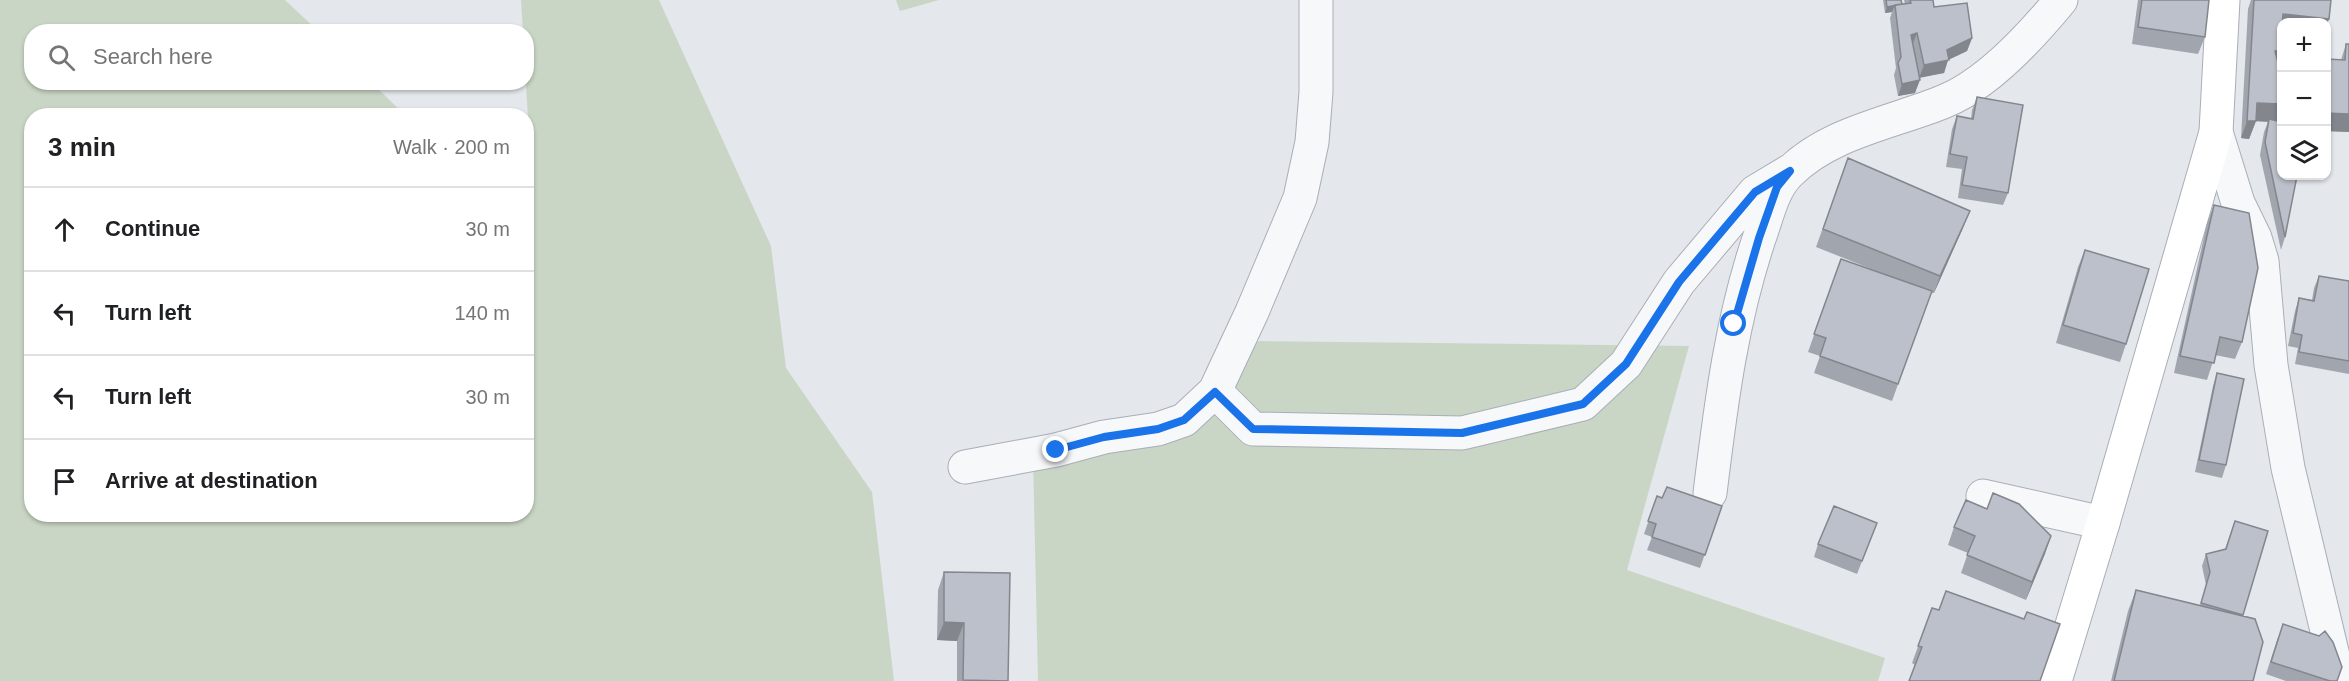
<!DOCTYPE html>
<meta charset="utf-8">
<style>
body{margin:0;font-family:Arial,sans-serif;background:#f6f6f6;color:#202124}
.controls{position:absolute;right:18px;top:18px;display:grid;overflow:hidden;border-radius:12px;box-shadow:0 2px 4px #0004}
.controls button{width:54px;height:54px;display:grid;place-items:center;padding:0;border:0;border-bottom:2px solid #e0e0e0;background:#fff;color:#202124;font:30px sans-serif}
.stop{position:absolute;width:18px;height:18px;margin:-14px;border:4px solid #1a73e8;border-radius:50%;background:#fff}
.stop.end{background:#1a73e8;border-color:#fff;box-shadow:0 2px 6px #0008}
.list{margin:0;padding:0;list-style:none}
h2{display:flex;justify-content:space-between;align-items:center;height:78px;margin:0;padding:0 24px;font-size:26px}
h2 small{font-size:20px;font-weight:400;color:#757577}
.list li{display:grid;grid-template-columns:39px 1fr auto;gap:18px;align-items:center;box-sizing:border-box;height:84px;padding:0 24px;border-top:2px solid #e0e0e0}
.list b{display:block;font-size:22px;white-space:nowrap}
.list em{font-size:20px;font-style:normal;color:#757577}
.icon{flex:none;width:33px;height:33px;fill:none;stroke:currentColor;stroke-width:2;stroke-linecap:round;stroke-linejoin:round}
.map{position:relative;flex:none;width:2349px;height:681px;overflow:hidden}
.search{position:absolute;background:#fff;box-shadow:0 2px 4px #0004;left:24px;top:24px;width:510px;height:66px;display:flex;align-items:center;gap:15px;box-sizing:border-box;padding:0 21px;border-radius:24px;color:#757577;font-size:22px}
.panel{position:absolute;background:#fff;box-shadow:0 2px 4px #0004;left:24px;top:108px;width:510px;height:414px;border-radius:24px}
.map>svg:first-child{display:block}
</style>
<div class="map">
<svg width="2349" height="681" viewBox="0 0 2349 681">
<rect width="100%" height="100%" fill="#e4e7ec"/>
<path fill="#c9d6c5" d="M0,0H285L318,31L32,32V82L372,83L405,115L32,116V514H526V174L531,172L526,83V32L523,31L521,0H659L771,246L786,368L872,492L894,681H0Z
M896,0H939L900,11Z
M1259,341L1689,346L1627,570L1885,658L1878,681H1038L1033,455L1154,432Z"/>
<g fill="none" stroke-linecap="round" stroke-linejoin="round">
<g stroke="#a9aeb7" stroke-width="35">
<path id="minor" d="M2216,132L2238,203L2255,238L2262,261L2271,365L2288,468L2339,681
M1215,391L1253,429L1462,433L1583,404L1626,364L1679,282L1755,192L1790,171
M965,467L1056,450L1104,437L1158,429L1184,420L1215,391L1252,312L1300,198L1312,142L1316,92V0
M1710,493C1721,403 1732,315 1762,230C1769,209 1774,188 1789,173C1829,132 1895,122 1945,101C1987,84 2033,34 2061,0
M1983,496L2103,523"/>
</g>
<g stroke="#a9aeb7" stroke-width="35">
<path id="secondary" d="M2055,681L2103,523L2216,132L2223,0"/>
</g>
<use href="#minor" stroke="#f7f8fa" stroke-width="33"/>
<use href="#secondary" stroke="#fff" stroke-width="33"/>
</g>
<path fill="#a1a5ae" d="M1883,0H1901V4H1905L1904,0H1933L1934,7L1972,38L1967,51L1948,60L1944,73L1919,77L1915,93L1898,96L1894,75L1896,68L1890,18L1892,12L1885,13Z
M2138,0H2209L2205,37L2198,54L2132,44Z
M2251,0H2331L2329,19L2326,26V22H2282V53L2278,63L2282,176L2285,237L2281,250L2260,155L2264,132L2268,122L2256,121L2249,139L2241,138L2248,9Z
M2346,44H2349V132L2326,131V59L2341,60Z
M1977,97L2008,193L2003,205L1958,198L1962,169L1946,167L1952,129L1957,116L1971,119L1972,110Z
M1848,158L1963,228L1934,293H1931L1892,401L1814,373L1820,356L1808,352L1841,259L1894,278L1816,247Z
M2214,205L2242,342L2235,359L2215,355L2207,380L2174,373L2207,223Z
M2085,250L2126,344L2120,362L2056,343L2078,267Z
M2319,276L2349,281V374L2295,364L2298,348L2288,346L2295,311L2299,298L2312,300L2314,288Z
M2217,373L2226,465L2222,478L2195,472L2213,386Z
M1657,496L1662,498L1722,506L1700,568L1647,550L1652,537L1644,534Z
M2235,521L2243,616L2253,681H2111L2128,611L2136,590L2200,605L2206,585L2202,566L2206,554L2225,549Z
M1877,523L1857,574L1814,557L1818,544Z
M1954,527L2051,536L2026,600L1961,573L1968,553L1948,545Z
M944,572L1008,681H957V641L937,640L938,590Z
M1932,608L1939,610L2060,624L1915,665L1912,663Z
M2278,637L2337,681H2286L2266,674Z"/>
<path fill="#83868d" d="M1895,5L1892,12L1885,13L1887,7Z
M2283,14L2329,19L2326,26V22H2282V32H2277Z
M1917,33L1912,46L1911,35Z
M1972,38L1967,51L1948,60L1944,73L1919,78L1924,65L1947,50Z
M2282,50V53L2277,67L2275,51Z
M1920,80L1915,93L1898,96L1902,84Z
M2257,103L2282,104V122L2250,121Z
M2326,113L2349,114V132L2326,131Z
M2247,121H2256L2249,139L2241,138Z
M1970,211L1963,228L1934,293L1940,276Z
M2051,536L2045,554L2026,600L2032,582Z
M944,622L964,623L957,641L937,640Z"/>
<path fill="#bbc0ca" stroke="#83868d" stroke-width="1.5" d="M1886,0H1901L1902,4L1887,7Z
M1910,0H1933L1934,7L1967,3L1972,38L1947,50L1949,60L1924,65L1917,33L1911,35L1920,80L1902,84L1898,63L1901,57L1895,5L1911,3Z
M2142,0H2209L2205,37L2138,27Z
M2254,0H2331L2329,19L2283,14L2281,35L2282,50L2275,51L2282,77V104L2257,103L2256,121H2247Z
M2346,44H2349V114L2326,113V59L2345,60Z
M1977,97L2023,105L2008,193L1962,185L1967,157L1950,154L1957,116L1973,119Z
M2269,119L2282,122V176H2297L2285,237L2265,142Z
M1848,158L1970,211L1940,276L1823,229Z
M2214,205L2249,213L2258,268L2242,342L2220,337L2214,363L2180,356Z
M2085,250L2149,269L2126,344L2063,325Z
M1841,259L1932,291L1898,384L1820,356L1826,338L1814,334Z
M2319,276L2349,281V361L2299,352L2302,335L2293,333L2299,298L2314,301Z
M2217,373L2244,379L2226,465L2199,460Z
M1667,487L1722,506L1705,555L1652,537L1656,524L1648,521L1657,496L1662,498Z
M1993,493L2019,504L2051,536L2032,582L1967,555L1975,536L1954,527L1966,500L1987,509Z
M1834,506L1877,523L1862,561L1818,544Z
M2235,521L2268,531L2243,615L2201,603L2210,572L2206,554L2226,549Z
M944,572L1010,573L1008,681L963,680L964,623L944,622Z
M2136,590L2255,619L2263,642L2253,681H2114Z
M1946,591L2024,619L2027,612L2060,624L2040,681H1909L1922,647L1918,646L1932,608L1939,610Z
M2283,624L2319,636L2325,631L2333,642L2342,667L2337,681H2330L2271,662Z"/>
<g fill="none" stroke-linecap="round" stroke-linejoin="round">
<path stroke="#1a73e8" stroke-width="8" d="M1056,450L1104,437L1158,429L1184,420L1215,392L1253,429L1462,433L1583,404L1626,364L1679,282L1755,192L1790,171L1777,187L1759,238L1734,324"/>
</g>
</svg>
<div class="controls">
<button>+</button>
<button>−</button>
<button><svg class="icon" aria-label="layers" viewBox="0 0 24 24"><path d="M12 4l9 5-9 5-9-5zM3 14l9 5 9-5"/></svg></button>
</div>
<div class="stop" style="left:1734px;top:324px"></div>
<div class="stop end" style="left:1056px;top:450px"></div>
<div class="search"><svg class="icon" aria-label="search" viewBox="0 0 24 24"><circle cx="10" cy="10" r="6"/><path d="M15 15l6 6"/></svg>Search here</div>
<section class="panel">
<h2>3 min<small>Walk · 200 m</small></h2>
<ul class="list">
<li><svg class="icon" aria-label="ahead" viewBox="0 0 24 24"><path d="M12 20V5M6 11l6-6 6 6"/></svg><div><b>Continue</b></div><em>30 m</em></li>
<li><svg class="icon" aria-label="left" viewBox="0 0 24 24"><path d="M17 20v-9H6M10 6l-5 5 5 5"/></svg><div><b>Turn left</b></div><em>140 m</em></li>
<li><svg class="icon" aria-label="left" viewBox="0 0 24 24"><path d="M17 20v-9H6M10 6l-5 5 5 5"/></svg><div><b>Turn left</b></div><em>30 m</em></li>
<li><svg class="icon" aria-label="arrive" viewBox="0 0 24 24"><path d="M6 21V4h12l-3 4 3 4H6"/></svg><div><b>Arrive at destination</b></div></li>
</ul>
</section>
</div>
